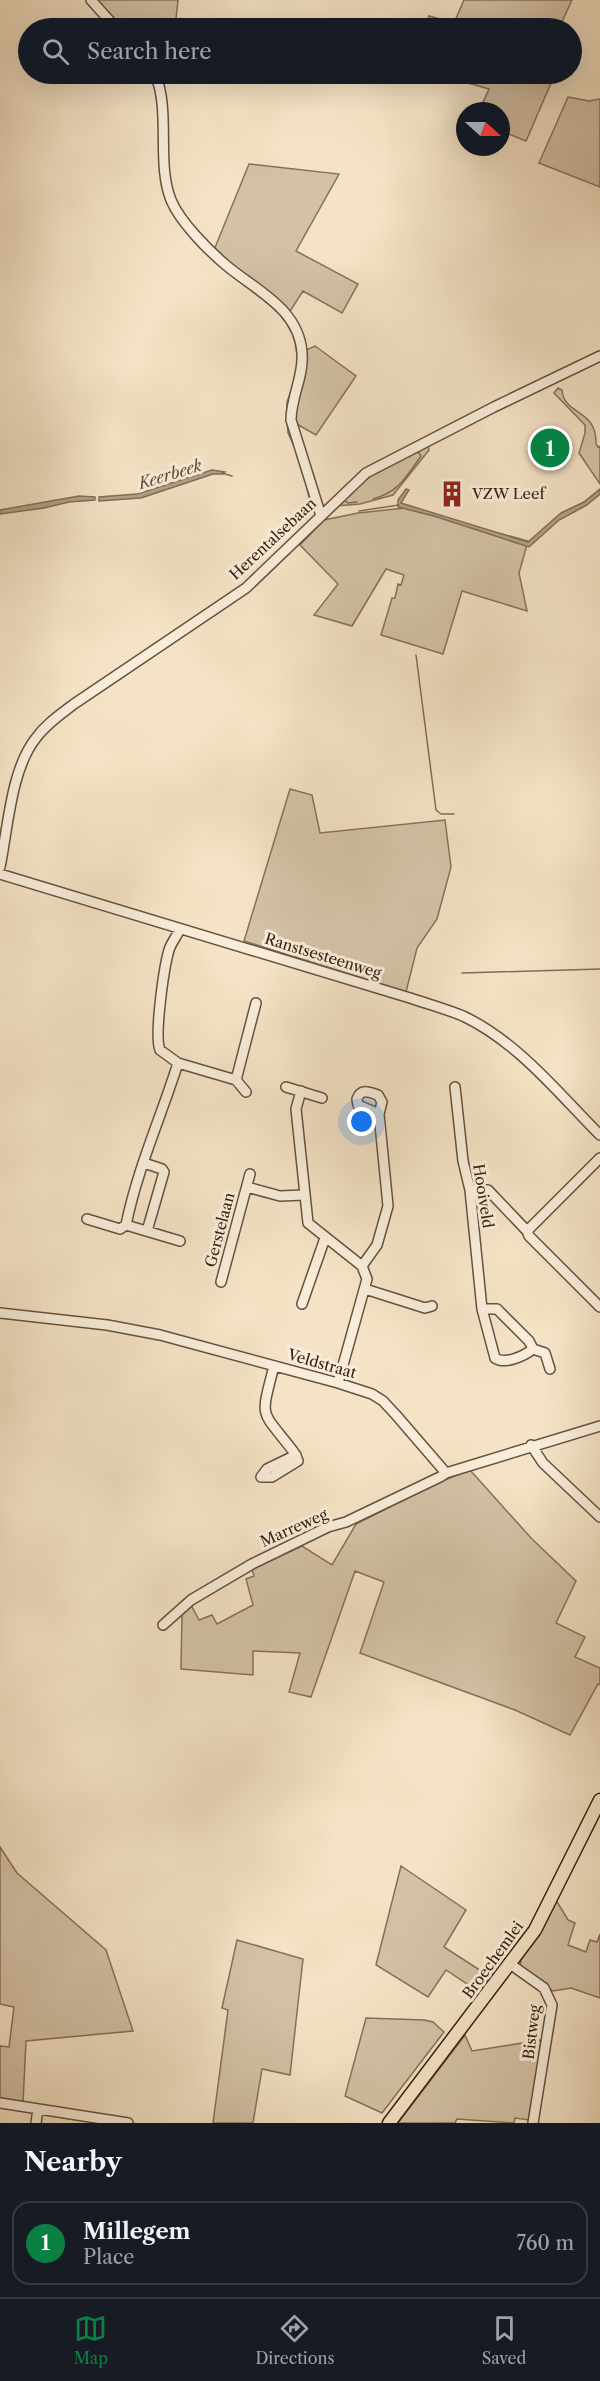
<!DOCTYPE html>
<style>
body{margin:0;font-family:"Libre Caslon Text",serif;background:#20242c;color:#f1f3f6}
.compass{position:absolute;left:456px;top:102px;width:54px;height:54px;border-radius:50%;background:#171b24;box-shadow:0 6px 24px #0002;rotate:111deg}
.you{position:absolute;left:362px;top:1122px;width:21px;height:21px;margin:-15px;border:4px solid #fff;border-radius:50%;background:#1a73e8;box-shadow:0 0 0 9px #1a73e833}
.badge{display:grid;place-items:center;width:39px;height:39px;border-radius:50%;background:#0b8043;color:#fff;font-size:20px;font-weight:700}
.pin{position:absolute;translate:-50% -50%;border:3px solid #fff;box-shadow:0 2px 6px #0006}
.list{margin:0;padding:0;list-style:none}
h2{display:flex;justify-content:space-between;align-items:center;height:78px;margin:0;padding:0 24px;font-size:26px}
h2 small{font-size:20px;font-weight:400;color:#9ea1a6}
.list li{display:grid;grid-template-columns:39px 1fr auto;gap:18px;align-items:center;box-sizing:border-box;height:84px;margin:0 12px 12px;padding:0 12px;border:2px solid #363941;border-radius:18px}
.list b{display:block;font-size:22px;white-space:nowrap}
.list p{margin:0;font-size:20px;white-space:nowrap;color:#9ea1a6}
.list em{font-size:20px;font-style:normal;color:#9ea1a6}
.icon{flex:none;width:33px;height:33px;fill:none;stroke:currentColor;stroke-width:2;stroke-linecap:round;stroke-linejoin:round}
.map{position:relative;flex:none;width:600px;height:2123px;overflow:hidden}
.search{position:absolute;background:#171b24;box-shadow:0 6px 24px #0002;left:18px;right:18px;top:18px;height:66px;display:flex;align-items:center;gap:15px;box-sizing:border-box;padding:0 21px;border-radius:33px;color:#9ea1a6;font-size:22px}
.sheet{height:174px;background:#171b24}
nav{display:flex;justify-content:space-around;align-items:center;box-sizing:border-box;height:84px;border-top:2px solid #363941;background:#171b24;font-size:16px;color:#9ea1a6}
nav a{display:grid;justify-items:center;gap:3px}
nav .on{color:#0b8043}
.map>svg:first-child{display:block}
</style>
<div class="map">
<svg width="600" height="2123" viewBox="0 0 600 2123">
<rect width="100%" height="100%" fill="#f4e3c6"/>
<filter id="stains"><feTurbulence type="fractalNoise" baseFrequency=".00333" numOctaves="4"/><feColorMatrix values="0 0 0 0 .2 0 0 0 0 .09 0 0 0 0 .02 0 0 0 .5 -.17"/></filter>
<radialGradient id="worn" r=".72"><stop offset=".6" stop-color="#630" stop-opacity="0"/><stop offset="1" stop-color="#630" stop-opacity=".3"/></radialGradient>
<path fill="#d4c2a7" stroke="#86715b" stroke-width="1.5" d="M94,0H178L175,28L115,25Z
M464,0H572L559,28H426L429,16L454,23Z
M437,74H555L526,141L501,131V111H479L489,89Z
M568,97L589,101L600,99V187L539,163Z
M249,164L339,174L296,251L358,284L342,313L303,291L289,313L214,250Z
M315,346L356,376L316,435L293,422L304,351Z
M558,388L562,390C564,416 597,408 596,444L598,447L600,446V484L579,453L585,433V425L554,393Z
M428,446L429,450L393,495L360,504L335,506L361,481L376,471Z
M405,508L528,541L519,573L527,611L462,591L443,654L381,635L392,598H395L398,584L401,585L404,575L386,569L352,626L314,615L338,584L300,545L324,520L358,513Z
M290,789L312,795L320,833L445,820L451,867L437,919L417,948L406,992L244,941Z
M470,1470L532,1539L576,1581L556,1623L585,1637L575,1657L600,1668V1685L598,1684L570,1735L515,1710L360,1653L384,1582L355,1571L311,1697L289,1692L300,1653L253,1651V1675L181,1669L182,1613L191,1605L199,1620L212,1615L217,1624L253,1605L246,1579L254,1576L252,1569L302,1546L332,1565L356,1524L442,1481Z
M0,1847L17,1873L106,1950L133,2031L26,2041L23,2103L0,2099V2046L9,2047L14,2007L0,2004Z
M401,1866L466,1910L444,1947L489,1976L479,1992L446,1970L428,1997L376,1965Z
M556,1900L568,1920L575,1923L568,1945L586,1952L590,1940L597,1942L600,1934V1998L571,1988L553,1991L534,1976L520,1968L521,1960L535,1940Z
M237,1940L303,1959L290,2075L262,2069L253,2123H213L228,2010L222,2008Z
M366,2018L424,2020L433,2022L444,2032L382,2113L345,2096Z
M465,2035L472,2051L542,2040L529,2120L515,2118L514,2123L457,2119L455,2123H398Z"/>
<path fill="#b4a188" stroke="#826d58" stroke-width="1.5" d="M212,470L225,472L223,474H213L141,498L99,501V497L137,494Z
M406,489L409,490L401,503L528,542L561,513L584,502L600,489V494L587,505L559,520L529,547L434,516L398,507V500Z
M79,496L95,497V500L69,502L44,508L0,514V510Z"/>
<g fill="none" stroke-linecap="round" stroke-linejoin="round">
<path stroke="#826d58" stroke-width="1.5" d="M167,201L171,210
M233,277L242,283
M287,415V402L294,382
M287,420L288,433L295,448
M222,473L232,476
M305,480L310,501
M363,482L370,477
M373,499C399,492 406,477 421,456L418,452
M345,501L348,503L357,502
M359,511L399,505
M416,655L436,810L441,814H454
M462,973L600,969"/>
<g stroke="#67513d" stroke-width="12">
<path id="minor" d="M91,0L116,28
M155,74C171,111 156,163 171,200C180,222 209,251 227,266C257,291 299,309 302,353C304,376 291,397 291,420L321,516
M0,867C8,828 11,769 36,738C46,724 61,714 74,704L246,588L366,473L494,407L600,356
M0,874L410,998C428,1004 446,1009 463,1016C518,1042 558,1093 600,1135
M180,929C177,936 171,943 169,950C164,967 154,1036 160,1050L178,1063L236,1080L246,1092
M236,1080L256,1003
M286,1087L322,1098
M455,1087L463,1161L470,1190L482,1309L495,1358C505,1365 524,1356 533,1349L545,1353L550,1369
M301,1091L296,1109L308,1223L362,1266L367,1279L338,1383
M144,1163L162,1169L164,1172L147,1231
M247,1187L280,1196L304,1195
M470,1190H488L527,1231L529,1236L600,1307
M87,1219L120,1229L126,1225L180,1241
M126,1225C137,1170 161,1117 178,1063
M527,1231L600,1158
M362,1266L377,1245L388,1206L379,1114L382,1102L378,1095C369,1092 361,1088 357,1099L358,1105L379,1114
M221,1282L250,1174
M365,1289L425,1308L432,1306
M302,1304L325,1238
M482,1309H497L529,1341L533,1349
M0,1313L107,1325L160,1335L338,1383L372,1394L383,1401L396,1415L446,1473L600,1426
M274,1366C260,1421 260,1408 293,1451C295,1454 297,1457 298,1461L272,1477H261L267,1469L296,1455
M531,1445L543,1463L600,1517
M163,1625L191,1600L252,1564L328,1527L346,1522L440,1477L446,1473
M510,1964L544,1988L552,2005L533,2123
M0,2103L128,2123
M36,2123L38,2109"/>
</g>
<g stroke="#38200f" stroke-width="15">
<path id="major" d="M389,2123L535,1930L600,1800"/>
</g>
<use href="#minor" stroke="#f8edda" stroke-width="9"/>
<use href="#major" stroke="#f4e3c6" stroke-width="12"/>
</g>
<defs>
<g id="building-bare" transform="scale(2.07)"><path d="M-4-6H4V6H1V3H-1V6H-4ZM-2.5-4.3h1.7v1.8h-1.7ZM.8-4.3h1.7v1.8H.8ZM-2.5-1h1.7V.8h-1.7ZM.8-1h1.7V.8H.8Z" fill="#8f2418" stroke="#f8edda" stroke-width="2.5" paint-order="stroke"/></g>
</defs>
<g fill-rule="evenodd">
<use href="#building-bare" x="452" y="494"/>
</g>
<g text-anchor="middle" stroke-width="6" stroke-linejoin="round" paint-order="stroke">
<g font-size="15" fill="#38200f" stroke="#f8edda" text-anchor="start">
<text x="472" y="499">VZW Leef</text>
</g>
<g font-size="15" fill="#38200f" stroke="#f8edda">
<text transform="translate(273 539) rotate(-43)" y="5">Herentalsebaan</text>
<text transform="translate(323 956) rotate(17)" y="5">Ranstsesteenweg</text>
<text transform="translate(483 1196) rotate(81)" y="5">Hooiveld</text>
<text transform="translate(220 1230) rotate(-75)" y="5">Gerstelaan</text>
<text transform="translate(322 1364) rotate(16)" y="5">Veldstraat</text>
<text transform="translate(294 1528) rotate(-24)" y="5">Marreweg</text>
<text transform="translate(493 1960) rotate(-54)" y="5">Broechemlei</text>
<text transform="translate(532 2032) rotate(-83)" y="5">Bistweg</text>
</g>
<g font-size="16" font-style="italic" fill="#634d39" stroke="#f8edda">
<text transform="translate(170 474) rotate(-17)" y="6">Keerbeek</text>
</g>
</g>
<rect width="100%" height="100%" filter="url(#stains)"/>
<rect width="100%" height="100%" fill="url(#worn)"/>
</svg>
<svg class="compass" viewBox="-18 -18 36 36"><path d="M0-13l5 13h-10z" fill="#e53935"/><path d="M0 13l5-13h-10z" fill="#9ea1a6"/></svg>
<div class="you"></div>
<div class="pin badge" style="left:550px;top:448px">1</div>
<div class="search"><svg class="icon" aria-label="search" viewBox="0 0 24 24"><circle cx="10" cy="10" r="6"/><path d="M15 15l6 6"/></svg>Search here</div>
</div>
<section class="sheet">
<h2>Nearby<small></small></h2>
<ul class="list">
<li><span class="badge">1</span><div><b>Millegem</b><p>Place</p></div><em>760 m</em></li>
</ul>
</section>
<nav>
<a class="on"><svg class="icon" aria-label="map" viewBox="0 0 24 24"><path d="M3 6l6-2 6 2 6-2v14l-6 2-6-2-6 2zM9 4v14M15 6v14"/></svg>Map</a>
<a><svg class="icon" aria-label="directions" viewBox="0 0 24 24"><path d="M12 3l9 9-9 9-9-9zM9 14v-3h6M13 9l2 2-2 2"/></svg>Directions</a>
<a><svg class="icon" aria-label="saved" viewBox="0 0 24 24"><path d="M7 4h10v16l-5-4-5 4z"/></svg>Saved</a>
</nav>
